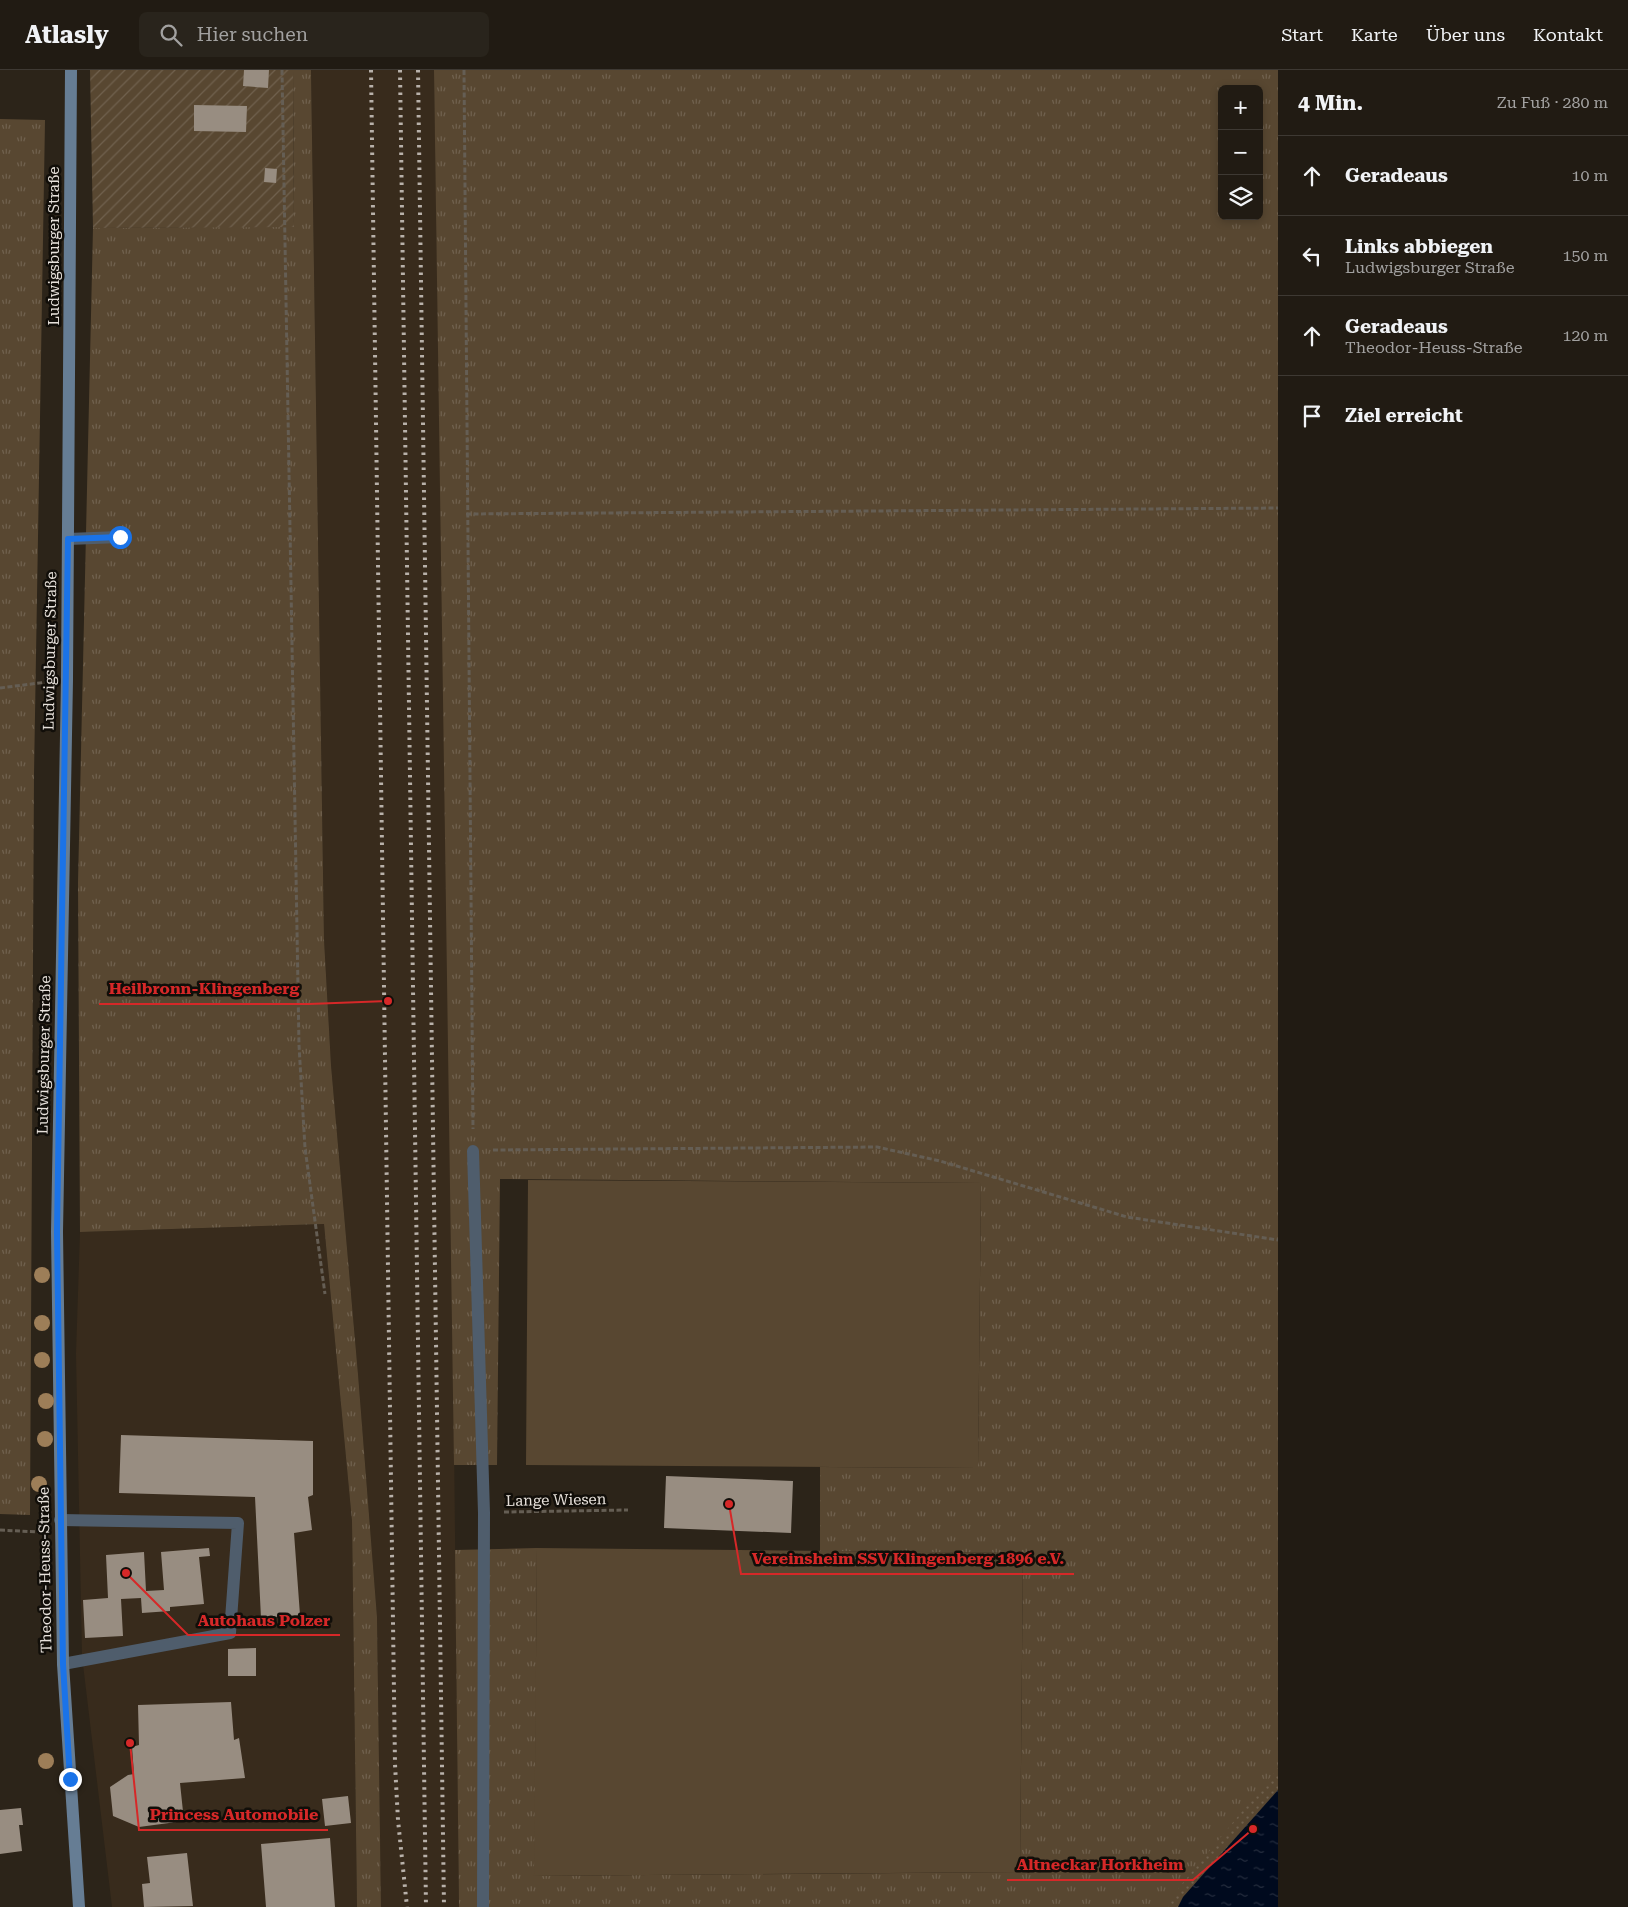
<!DOCTYPE html>
<html lang="de">
<meta charset="utf-8">
<style>
body{margin:0;font-family:"Roboto Serif",serif;background:#29241c;color:#f1f3f6}
.controls{position:absolute;right:15px;top:15px;display:grid;overflow:hidden;border-radius:8px;box-shadow:0 2px 8px #0003}
.controls button{width:45px;height:45px;display:grid;place-items:center;padding:0;border:0;border-bottom:1px solid #3e3933;background:#211b13;color:#f1f3f6;font:25px sans-serif}
.stop{position:absolute;width:15px;height:15px;margin:-11px;border:4px solid #1a73e8;border-radius:50%;background:#fff}
.stop.end{background:#1a73e8;border-color:#fff;box-shadow:0 1px 5px #0008}
.list{margin:0;padding:0;list-style:none}
h2{display:flex;justify-content:space-between;align-items:center;height:65px;margin:0;padding:0 20px;font-size:21px}
h2 small{font-size:16px;font-weight:400;color:#a2a1a0}
.list li{display:grid;grid-template-columns:32px 1fr auto;gap:15px;align-items:center;box-sizing:border-box;height:80px;padding:0 20px;border-top:1px solid #3e3933}
.list b{display:block;font-size:19px;white-space:nowrap}
.list p{margin:0;font-size:16px;white-space:nowrap;color:#a2a1a0}
.list em{font-size:16px;font-style:normal;color:#a2a1a0}
.icon{flex:none;width:28px;height:28px;fill:none;stroke:currentColor;stroke-width:2;stroke-linecap:round;stroke-linejoin:round}
.map{position:relative;flex:none;width:1278px;height:1837px;overflow:hidden}
header{display:flex;align-items:center;gap:30px;box-sizing:border-box;height:70px;padding:0 25px;background:#211b13;border-bottom:1px solid #3e3933}
header strong{font-size:24px}
nav{display:flex;gap:28px;margin-inline-start:auto;font-size:18px}
.search{width:350px;height:45px;background:#29241c;display:flex;align-items:center;gap:12px;box-sizing:border-box;padding:0 18px;border-radius:8px;color:#a2a1a0;font-size:19px}
main{display:flex}
aside{flex:1;background:#211b13}
.map>svg:first-child{display:block}
</style>
<header>
<strong>Atlasly</strong>
<div class="search"><svg class="icon" aria-label="search" viewBox="0 0 24 24"><circle cx="10" cy="10" r="6"/><path d="M15 15l6 6"/></svg>Hier suchen</div>
<nav><a>Start</a><a>Karte</a><a>Über uns</a><a>Kontakt</a></nav>
</header>
<main>
<div class="map">
<svg width="1278" height="1837" viewBox="0 0 1278 1837">
<defs>
<pattern id="grass-tufts" width="24" height="20" patternUnits="userSpaceOnUse" patternTransform="scale(1.25)"><rect width="24" height="20" fill="#584731"/><path d="M3 7l-1-3M5 7V3M7 7l1-3M15 17l-1-3M17 17v-4M19 17l1-3" fill="none" stroke="#70614e"/></pattern>
<pattern id="park-dots" width="8" height="8" patternUnits="userSpaceOnUse" patternTransform="scale(1.25)"><rect width="8" height="8" fill="#584731"/><path d="M2 2h.1M6 6h.1" fill="none" stroke="#70614e" stroke-width="1.8" stroke-linecap="round"/></pattern>
<pattern id="garden-furrows" width="10" height="10" patternUnits="userSpaceOnUse" patternTransform="scale(1.25)"><rect width="10" height="10" fill="#584731"/><path d="M-1 1l2-2M0 10L10 0M9 11l2-2" fill="none" stroke="#70614e"/></pattern>
<pattern id="water-ripples" width="26" height="14" patternUnits="userSpaceOnUse" patternTransform="scale(1.25)"><rect width="26" height="14" fill="#000a1e"/><path d="M2 4q2-2 4 0t4 0M15 11q2-2 4 0t4 0" fill="none" stroke="#252d3e"/></pattern>
</defs>
<rect width="100%" height="100%" fill="#2c2419"/>
<path fill="#382b1c" d="M311,0H434L450,994L459,1837H381L377,1547L358,1304L331,995L324,869Z
M324,1154L352,1451L357,1837H112L82,1586L76,1284L80,1162Z"/>
<path fill="url(#grass-tufts)" fill-rule="evenodd" d="M293,0H311L324,869L331,995L358,1304L377,1547L381,1837H357L352,1451L324,1154L80,1162L78,813L93,158L294,156Z
M434,0H1278V1720L1178,1837H459L455,1480L537,1478L535,1806L1020,1802L1023,1483L820,1481V1397L978,1398L981,1113L500,1109L497,1395H454ZM1222,19H1259V146H1222Z
M0,49L45,50L34,704L30,1445L0,1444Z"/>
<path fill="url(#park-dots)" d="M1278,1698V1837H1168L1177,1820Z"/>
<path fill="url(#garden-furrows)" d="M90,0H293L294,157L93,158Z"/>
<path fill="#584731" d="M528,1110L981,1113L978,1398L526,1395Z
M537,1478L1023,1483L1020,1802L534,1806Z"/>
<path fill="url(#water-ripples)" d="M1278,1720V1837H1178L1183,1827Z"/>
<path fill="#988d81" d="M244,0H269L268,18L243,16Z
M194,35L247,36L246,62L194,61Z
M265,98L277,99L276,113L264,112Z
M121,1365L313,1371V1425L308,1427L312,1460L294,1463L300,1545L261,1548L255,1427L119,1423Z
M666,1406L793,1411L791,1463L664,1458Z
M209,1478L210,1486L199,1487L204,1534L170,1537V1541L142,1543L141,1528L121,1529L123,1566L85,1568L83,1530L108,1528L106,1485L144,1482L146,1521L164,1520L161,1482Z
M256,1578V1606H228V1579Z
M231,1632L234,1670L239,1668L245,1708L180,1713L184,1751L139,1757L113,1746L110,1717L128,1705L134,1704L132,1677L139,1675L138,1635Z
M348,1726L351,1753L325,1756L322,1729Z
M21,1738L23,1755H19L22,1781L0,1784V1740Z
M330,1768L335,1837H266L261,1774Z
M187,1783L193,1836L144,1837L142,1814L150,1813L147,1787Z"/>
<g fill="none" stroke-linecap="round" stroke-linejoin="round">
<path stroke="#655e54" stroke-width="3" stroke-dasharray="5 2.5" stroke-linecap="butt" d="M282,0L299,975L305,1078L325,1224
M464,0L473,1059
M466,444L1278,438
M0,618L47,612
M493,1080L877,1077L940,1091L1127,1147L1278,1170
M504,1442L628,1440
M0,1460L39,1462"/>
<path stroke="#4f5d6c" stroke-width="12" d="M68,469L120,467
M473,1081L484,1443L483,1837
M60,1450L238,1453L230,1563L63,1594"/>
<path stroke="#667d94" stroke-width="12" d="M71,0L67,610L57,1162L63,1594L79,1837"/>
<path stroke="#b8b1aa" stroke-width="4" stroke-dasharray="2.5 5" stroke-linecap="butt" d="M371,0L395,1694L398,1750L407,1837
M400,0L426,1837
M418,0L444,1837"/>
</g>
<g fill="#9d7e58">
<circle cx="42" cy="1205" r="8"/>
<circle cx="42" cy="1253" r="8"/>
<circle cx="42" cy="1290" r="8"/>
<circle cx="46" cy="1331" r="8"/>
<circle cx="45" cy="1369" r="8"/>
<circle cx="39" cy="1414" r="8"/>
<circle cx="46" cy="1691" r="8"/>
</g>
<g fill="none" stroke-linecap="round" stroke-linejoin="round">
<path stroke="#1a73e8" stroke-width="6" d="M70,1709L63,1594L57,1162L68,469L120,467"/>
</g>
<g text-anchor="middle" stroke-width="5" stroke-linejoin="round" paint-order="stroke">
<g font-size="15" fill="#e7e1db" stroke="#110e09">
<text transform="translate(54 176) rotate(-90)" y="5">Ludwigsburger Straße</text>
<text transform="translate(50 581) rotate(-89)" y="5">Ludwigsburger Straße</text>
<text transform="translate(44 985) rotate(-89)" y="5">Ludwigsburger Straße</text>
<text transform="translate(556 1430) rotate(-1)" y="5">Lange Wiesen</text>
<text transform="translate(45 1500) rotate(-91)" y="5">Theodor-Heuss-Straße</text>
</g>
</g>
<path fill="none" stroke="#d62828" stroke-width="2" d="M388 931L309 934H99M729 1434L741 1504H1074M126 1503L188 1565H340M130 1673L139 1760H328M1253 1759L1193 1810H1007"/>
<g fill="#d62828" stroke="#110e09" stroke-width="2">
<circle cx="388" cy="931" r="5"/>
<circle cx="729" cy="1434" r="5"/>
<circle cx="126" cy="1503" r="5"/>
<circle cx="130" cy="1673" r="5"/>
<circle cx="1253" cy="1759" r="5"/>
</g>
<g font-size="16" text-anchor="middle" font-weight="bold" fill="#d62828" stroke="#110e09" stroke-width="5" stroke-linejoin="round" paint-order="stroke">
<text x="204" y="924">Heilbronn-Klingenberg</text>
<text x="908" y="1494">Vereinsheim SSV Klingenberg 1896 e.V.</text>
<text x="264" y="1556">Autohaus Polzer</text>
<text x="234" y="1750">Princess Automobile</text>
<text x="1100" y="1800">Altneckar Horkheim</text>
</g>
</svg>
<div class="controls">
<button>+</button>
<button>−</button>
<button><svg class="icon" aria-label="layers" viewBox="0 0 24 24"><path d="M12 4l9 5-9 5-9-5zM3 14l9 5 9-5"/></svg></button>
</div>
<div class="stop" style="left:120px;top:467px"></div>
<div class="stop end" style="left:70px;top:1709px"></div>
</div>
<aside>
<h2>4 Min.<small>Zu Fuß · 280 m</small></h2>
<ul class="list">
<li><svg class="icon" aria-label="ahead" viewBox="0 0 24 24"><path d="M12 20V5M6 11l6-6 6 6"/></svg><div><b>Geradeaus</b></div><em>10 m</em></li>
<li><svg class="icon" aria-label="left" viewBox="0 0 24 24"><path d="M17 20v-9H6M10 6l-5 5 5 5"/></svg><div><b>Links abbiegen</b><p>Ludwigsburger Straße</p></div><em>150 m</em></li>
<li><svg class="icon" aria-label="ahead" viewBox="0 0 24 24"><path d="M12 20V5M6 11l6-6 6 6"/></svg><div><b>Geradeaus</b><p>Theodor-Heuss-Straße</p></div><em>120 m</em></li>
<li><svg class="icon" aria-label="arrive" viewBox="0 0 24 24"><path d="M6 21V4h12l-3 4 3 4H6"/></svg><div><b>Ziel erreicht</b></div></li>
</ul>
</aside>
</main>
